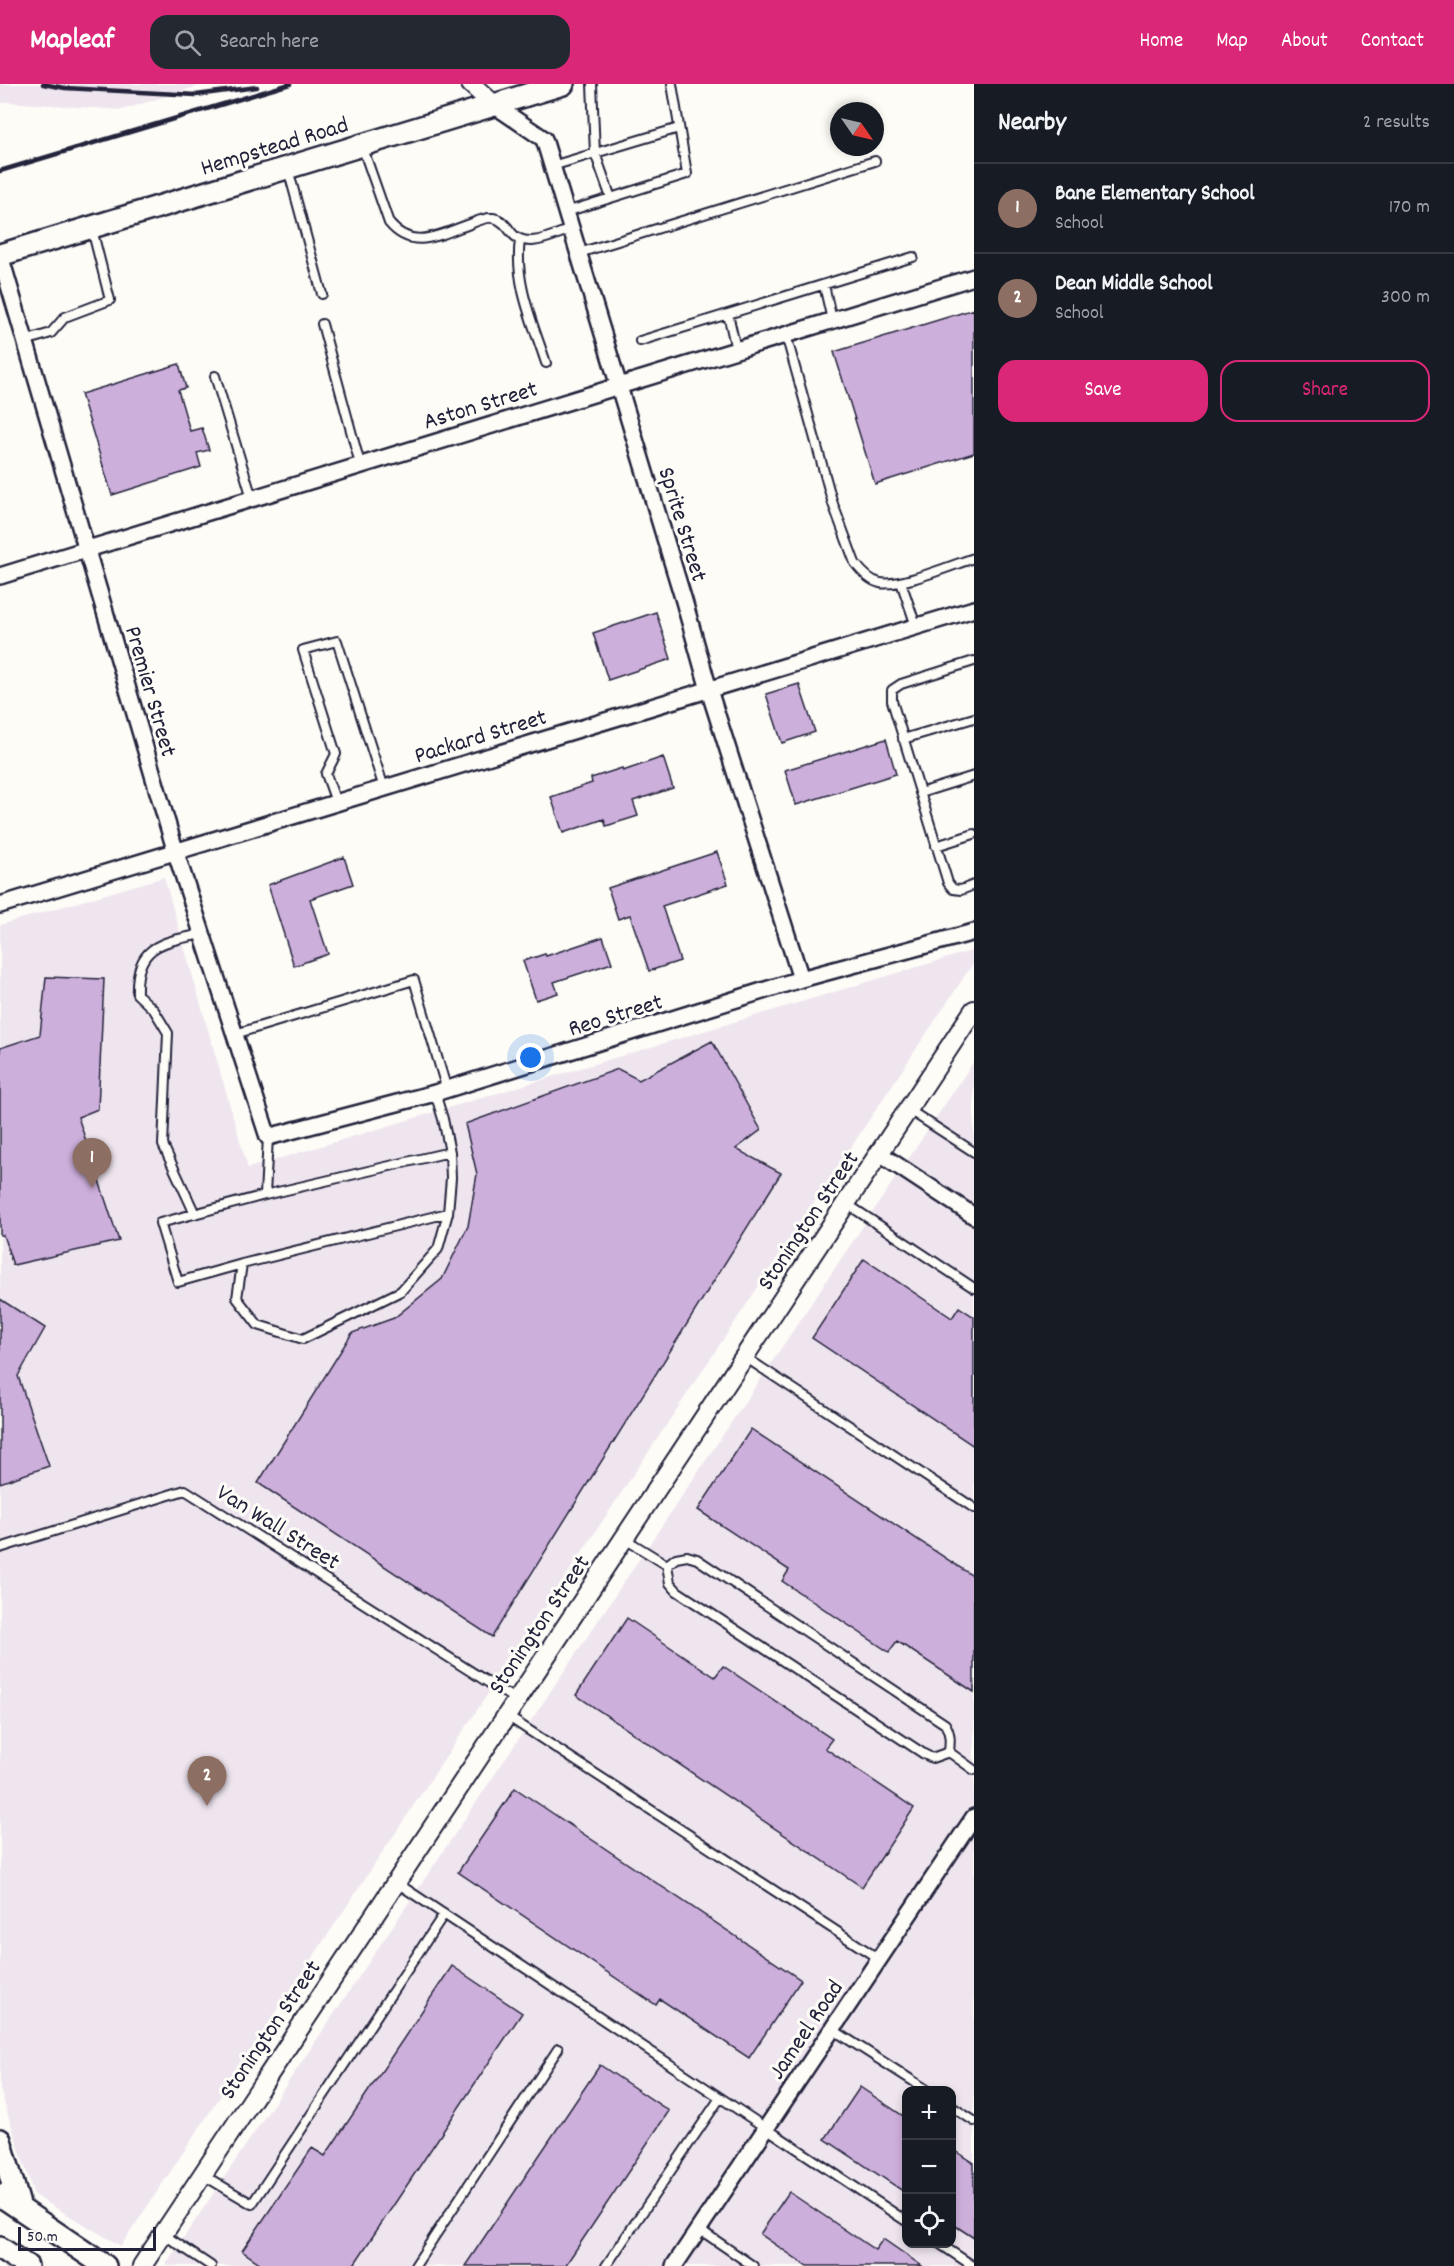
<!DOCTYPE html>
<meta charset="utf-8">
<style>
body{margin:0;font-family:Dekko,sans-serif;background:#242831;color:#f1f3f6}
.controls{position:absolute;right:18px;bottom:18px;display:grid;overflow:hidden;border-radius:12px;box-shadow:0 3px 9px #0003}
.controls button{width:54px;height:54px;display:grid;place-items:center;padding:0;border:0;border-bottom:2px solid #363941;background:#171b24;color:#f1f3f6;font:30px sans-serif}
.compass{position:absolute;left:830px;top:18px;width:54px;height:54px;border-radius:50%;background:#171b24;box-shadow:0 3px 9px #0003;rotate:124deg}
.scale{position:absolute;left:18px;bottom:15px;width:138px;box-sizing:border-box;padding-left:6px;border:3px solid #22223b;border-top:0;font-size:16px;line-height:21px;white-space:nowrap;color:#22223b;-webkit-text-stroke:4px #fdfcf7;paint-order:stroke}
.you{position:absolute;left:531px;top:974px;width:21px;height:21px;margin:-15px;border:4px solid #fff;border-radius:50%;background:#1a73e8;box-shadow:0 0 0 9px #1a73e833}
.badge{display:grid;place-items:center;width:39px;height:39px;border-radius:50%;background:#db2777;color:#fff;font-size:20px;font-weight:700}
.pin{position:absolute;translate:-50% -50px;filter:drop-shadow(0 2px 3px #0008)}
.pin::after{content:'';position:absolute;top:32px;width:21px;height:18px;background:inherit;clip-path:polygon(0 0,100% 0,50% 100%)}
.list{margin:0;padding:0;list-style:none}
h2{display:flex;justify-content:space-between;align-items:center;height:78px;margin:0;padding:0 24px;font-size:26px}
h2 small{font-size:20px;font-weight:400;color:#9ea1a6}
.list li{display:grid;grid-template-columns:39px 1fr auto;gap:18px;align-items:center;box-sizing:border-box;height:90px;padding:0 24px;border-top:2px solid #363941}
.list b{display:block;font-size:22px;white-space:nowrap}
.list p{margin:0;font-size:20px;white-space:nowrap;color:#9ea1a6}
.list em{font-size:20px;font-style:normal;color:#9ea1a6}
.actions{display:flex;gap:12px;padding:18px 24px}
.actions a{flex:1;padding:14px 0;border:2px solid #db2777;border-radius:18px;text-align:center;font-size:21px;color:#db2777}
.actions .main{background:#db2777;color:#fff}
.icon{flex:none;width:33px;height:33px;fill:none;stroke:currentColor;stroke-width:2;stroke-linecap:round;stroke-linejoin:round}
.map{position:relative;flex:none;width:974px;height:2182px;overflow:hidden}
header{display:flex;align-items:center;gap:36px;box-sizing:border-box;height:84px;padding:0 30px;background:#db2777;color:#fff}
header strong{font-size:28px}
nav{display:flex;gap:33px;margin-inline-start:auto;font-size:21px}
.search{width:420px;height:54px;background:#242831;display:flex;align-items:center;gap:15px;box-sizing:border-box;padding:0 21px;border-radius:18px;color:#9ea1a6;font-size:22px}
main{display:flex}
aside{flex:1;background:#171b24}
.map>svg:first-child{display:block}
</style>
<header>
<strong>Mapleaf</strong>
<div class="search"><svg class="icon" aria-label="search" viewBox="0 0 24 24"><circle cx="10" cy="10" r="6"/><path d="M15 15l6 6"/></svg>Search here</div>
<nav><a>Home</a><a>Map</a><a>About</a><a>Contact</a></nav>
</header>
<main>
<div class="map">
<svg width="974" height="2182" viewBox="0 0 974 2182">
<rect width="100%" height="100%" fill="#fdfcf7"/>
<filter id="ink" filterUnits="userSpaceOnUse"><feTurbulence type="fractalNoise" baseFrequency=".0167" numOctaves="2"/><feDisplacementMap in="SourceGraphic" scale="12" xChannelSelector="R" yChannelSelector="G"/><feConvolveMatrix kernelMatrix="1 2 1 2 8 2 1 2 1" color-interpolation-filters="sRGB"/></filter>
<g filter="url(#ink)">
<path fill="#efe5ef" fill-rule="evenodd" d="M0,0H205L122,26L7,18L0,20Z
M164,793L248,1084L974,866V878L121,2162L34,2111L0,2006V841Z
M974,977V2182H166V2180ZM906,2006H952V2160H906Z"/>
<path fill="#cdafdb" stroke="#22223b" stroke-width="1.5" d="M974,225V369L875,400L834,268Z
M179,280L186,304L178,306L190,347L202,344L209,366L197,369L201,383L112,411L81,310Z
M656,528L671,575L608,596L593,549Z
M799,600L815,648L782,659L766,610Z
M886,655L896,690L796,721L785,686Z
M663,673L673,704L633,717L638,732L606,742L604,735L563,749L551,713L592,699L591,694L622,684L623,687Z
M717,768L728,800L662,822L680,877L649,887L630,831L618,835L608,804Z
M344,773L353,800L310,815L328,870L294,882L268,801Z
M603,853L612,879L554,898L558,909L536,916L523,877L545,870L546,872Z
M46,893L104,895L98,1025L78,1033L119,1157L13,1181L3,1151H0V964L40,951Z
M712,957L761,1046L736,1065L781,1089L492,1553L258,1399L352,1249L394,1234L442,1195L468,1142L477,1090L465,1040L618,985L639,996Z
M864,1175L952,1234L959,1223L974,1233V1362L812,1254Z
M0,1215L45,1244L18,1292L49,1382L0,1399Z
M751,1345L974,1493V1608L897,1557L889,1568L782,1497L789,1486L698,1426Z
M627,1534L715,1593L723,1582L832,1655L825,1664L914,1724L862,1803L576,1611Z
M515,1704L801,1896L749,1974L660,1915L656,1921L458,1788Z
M452,1882L522,1929L353,2182H264L242,2167L312,2064L325,2072Z
M600,1981L669,2027L565,2182H465Z
M860,2003L906,2034V2109L825,2055Z
M951,2064L974,2079V2154L951,2139Z
M789,2108L875,2166L883,2155L922,2182H807L760,2150Z"/>
<g fill="none" stroke-linecap="round" stroke-linejoin="round">
<g stroke="#22223b" stroke-width="12">
<path id="service" d="M592,0L595,69L611,114
M362,62L389,139C413,168 440,150 470,140C477,137 485,133 493,134C501,135 506,141 511,148C525,167 553,151 571,145
M552,82L679,44
M288,85L322,210
M566,128L687,90L672,0
M520,156C514,199 533,239 546,279
M579,169L875,77
M824,201L832,236
M728,230L736,265
M322,240L360,380
M786,251L833,420L855,479C861,487 870,497 880,499C901,503 952,481 974,474
M25,257L51,249L65,233L110,216L92,145
M640,257L913,173
M215,292L252,414
M901,498L916,542
M974,577L901,600L892,606V617L948,799L953,805L961,806L974,801
M903,655L974,634
M920,709L974,692
M336,718L326,690L336,670L303,566L337,557L384,704
M936,762L974,750
M235,950L414,896L447,1006
M435,1009L443,1035L450,1068L265,1111L160,1139L178,1198L242,1180L448,1129
M909,1026L974,1068
M265,1111L268,1053
M847,1120L974,1204
M195,1130L163,1061L168,949L154,926L137,910C135,861 162,858 202,850
M242,1180L237,1214L258,1241L303,1255L401,1207L438,1165L448,1129L451,1094L450,1068
M745,1273L974,1424
M625,1455L667,1481
M0,1464L185,1406L516,1616
M687,1472L697,1475L945,1640C951,1649 950,1658 949,1668L932,1674L924,1670L677,1507L670,1499L667,1481L676,1474Z
M507,1632L879,1875
M949,1668L974,1686
M397,1799L906,2137
M832,1945L927,2006
M952,2023L974,2037
M203,2091L252,2120L444,1830
M699,2145L753,2182
M163,2150L211,2182
M940,2160L973,2182
M415,2182L558,1965
M606,2182L720,2014"/>
</g>
<g stroke="#22223b" stroke-width="20">
<path id="minor" d="M494,21L544,55L684,517L709,606L801,895
M0,171L176,769L268,1053L435,1009L801,895L974,848
M0,492L974,193
M0,821L974,525
M880,1070L974,1132
M674,2182L974,1733"/>
</g>
<g stroke="#22223b" stroke-width="22">
<path id="tertiary" d="M471,0L494,21
M142,2182L974,926"/>
</g>
<g stroke="#22223b" stroke-width="26">
<path id="secondary" d="M0,171L563,0
M0,2056L20,2124
M0,2111L105,2182
M0,2164L27,2182"/>
</g>
<use href="#service" stroke="#fdfcf7" stroke-width="8"/>
<use href="#minor" stroke="#fdfcf7" stroke-width="15"/>
<use href="#tertiary" stroke="#fdfcf7" stroke-width="18"/>
<use href="#secondary" stroke="#fdfcf7" stroke-width="21"/>
<path stroke="#22223b" stroke-width="4.5" d="M43,0L65,4L196,11L257,3
M0,87L290,0"/>
</g>
</g>
<g text-anchor="middle" stroke-width="6" stroke-linejoin="round" paint-order="stroke">
<g font-size="24" fill="#22223b" stroke="#fdfcf7">
<text transform="translate(274 61) rotate(-17)" y="8">Hempstead Road</text>
<text transform="translate(480 320) rotate(-17)" y="8">Aston Street</text>
<text transform="translate(684 440) rotate(73)" y="8">Sprite Street</text>
<text transform="translate(152 607) rotate(74)" y="8">Premier Street</text>
<text transform="translate(480 651) rotate(-17)" y="8">Packard Street</text>
<text transform="translate(615 930) rotate(-17)" y="8">Reo Street</text>
<text transform="translate(807 1136) rotate(-56)" y="8">Stonington Street</text>
<text transform="translate(279 1442) rotate(32)" y="8">Van Wall Street</text>
<text transform="translate(538 1540) rotate(-56)" y="8">Stonington Street</text>
<text transform="translate(269 1945) rotate(-56)" y="8">Stonington Street</text>
<text transform="translate(805 1945) rotate(-56)" y="8">Jameel Road</text>
</g>
</g>
</svg>
<div class="controls">
<button>+</button>
<button>−</button>
<button><svg class="icon" aria-label="locate" viewBox="0 0 24 24"><circle cx="12" cy="12" r="6"/><path d="M12 2v4M12 18v4M2 12h4M18 12h4"/></svg></button>
</div>
<svg class="compass" viewBox="-18 -18 36 36"><path d="M0-13l5 13h-10z" fill="#e53935"/><path d="M0 13l5-13h-10z" fill="#9ea1a6"/></svg>
<div class="scale">50 m</div>
<div class="you"></div>
<div class="pin badge" style="left:92px;top:1104px;background:#8d6e63">1</div>
<div class="pin badge" style="left:207px;top:1722px;background:#8d6e63">2</div>
</div>
<aside>
<h2>Nearby<small>2 results</small></h2>
<ul class="list">
<li><span class="badge" style="background:#8d6e63">1</span><div><b>Bane Elementary School</b><p>School</p></div><em>170 m</em></li>
<li><span class="badge" style="background:#8d6e63">2</span><div><b>Dean Middle School</b><p>School</p></div><em>300 m</em></li>
</ul>
<div class="actions"><a class="main">Save</a><a>Share</a></div>
</aside>
</main>
